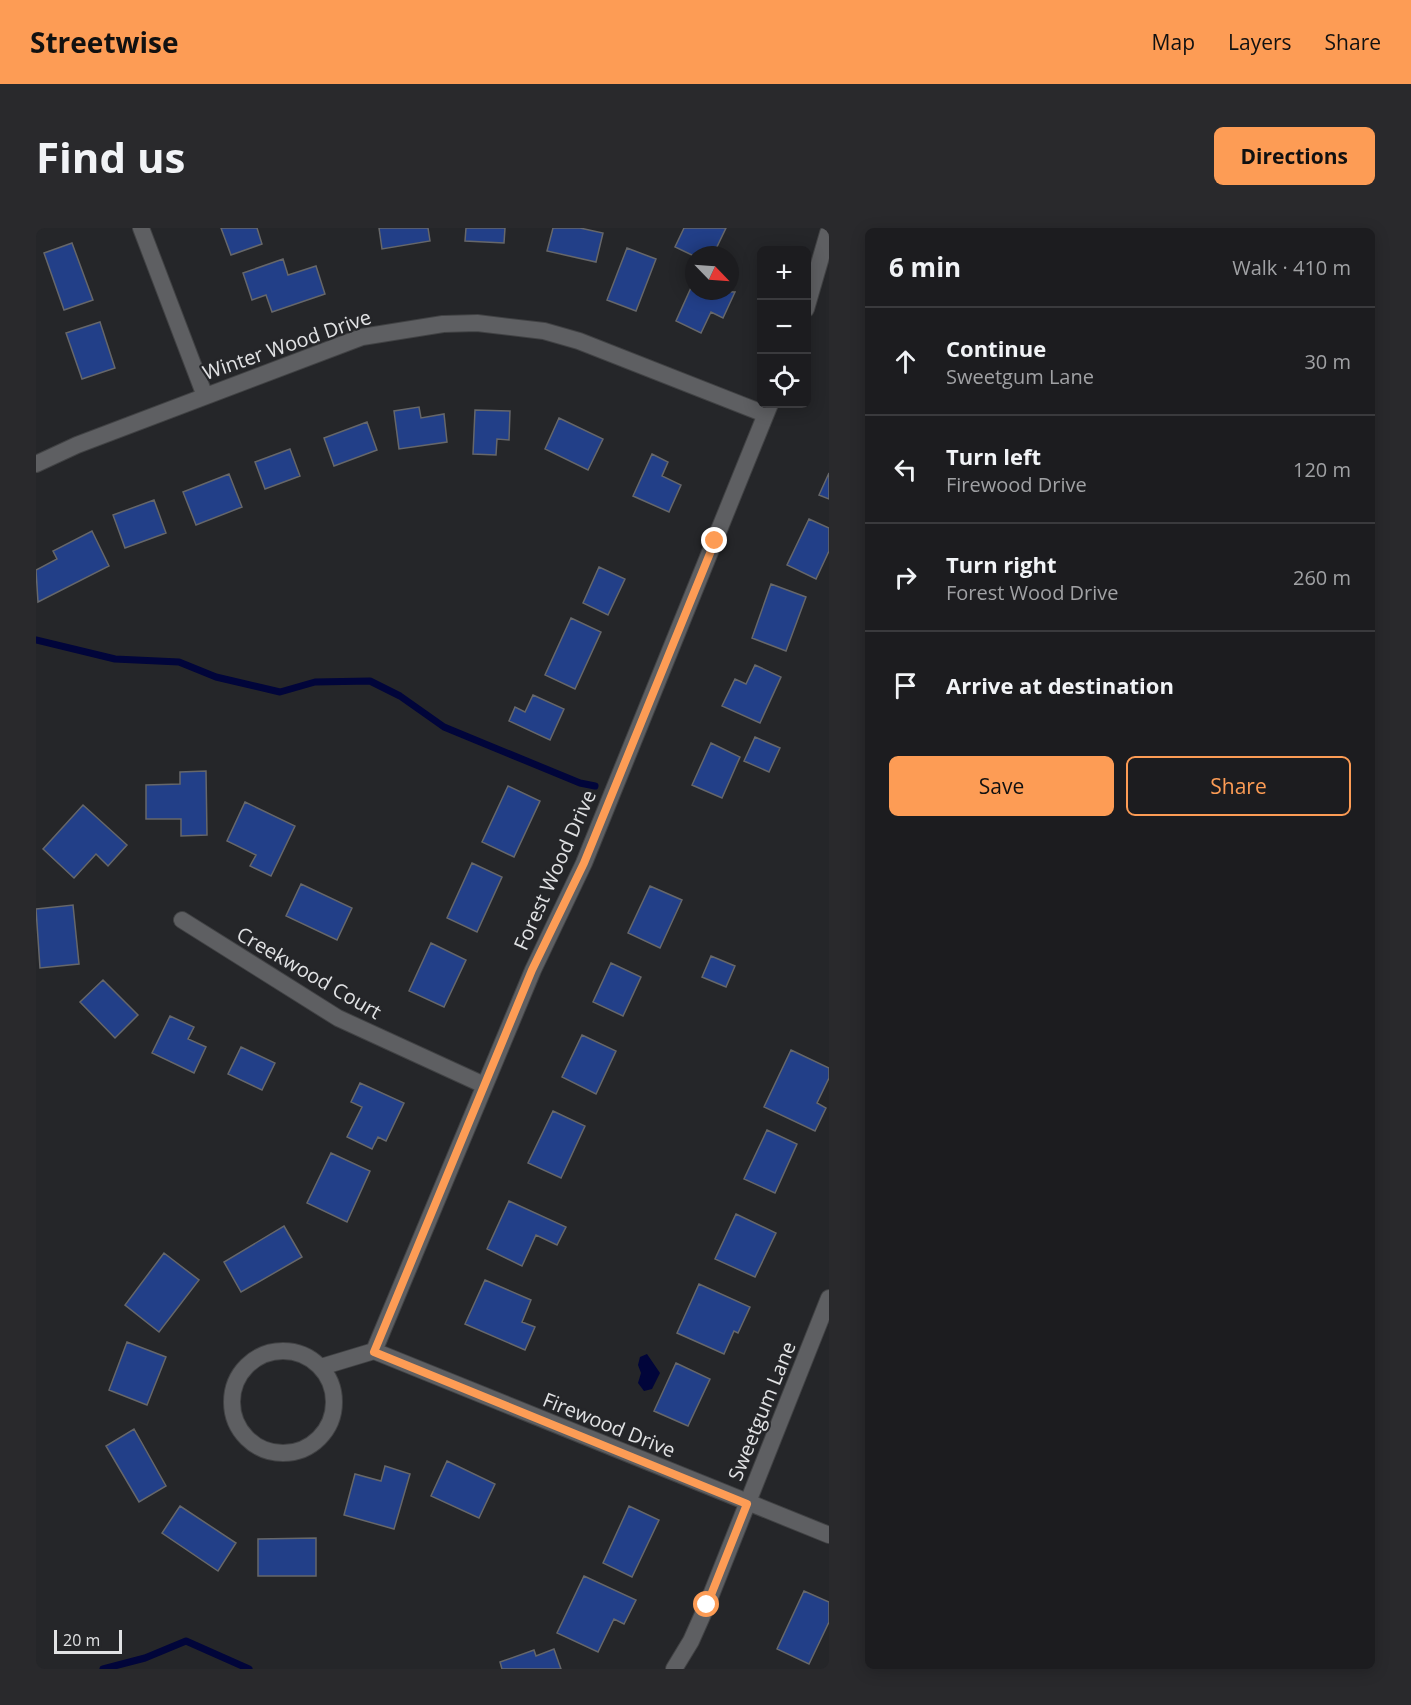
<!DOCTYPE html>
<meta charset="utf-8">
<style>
body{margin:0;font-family:"Open Sans",sans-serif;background:#29292c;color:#f1f3f6}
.controls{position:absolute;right:18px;top:18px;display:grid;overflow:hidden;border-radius:9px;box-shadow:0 3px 15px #0003}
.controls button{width:54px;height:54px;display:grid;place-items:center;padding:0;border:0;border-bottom:2px solid #3a3a3d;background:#1c1c1f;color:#f1f3f6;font:30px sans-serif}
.compass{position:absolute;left:649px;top:18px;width:54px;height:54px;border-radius:50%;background:#1c1c1f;box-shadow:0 3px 15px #0003;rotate:115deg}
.scale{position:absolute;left:18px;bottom:15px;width:68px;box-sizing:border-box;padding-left:6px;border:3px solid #e1e2e4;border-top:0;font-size:16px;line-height:21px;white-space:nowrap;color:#e1e2e4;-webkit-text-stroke:4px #252629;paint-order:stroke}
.stop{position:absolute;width:18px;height:18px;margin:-14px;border:4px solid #fd9c55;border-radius:50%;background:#fff}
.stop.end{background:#fd9c55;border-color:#fff;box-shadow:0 2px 6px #0008}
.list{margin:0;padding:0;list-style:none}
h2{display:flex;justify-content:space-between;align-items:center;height:78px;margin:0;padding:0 24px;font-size:26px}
h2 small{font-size:20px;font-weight:400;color:#a0a1a4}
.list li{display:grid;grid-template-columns:39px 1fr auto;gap:18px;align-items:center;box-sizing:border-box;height:108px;padding:0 24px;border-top:2px solid #3a3a3d}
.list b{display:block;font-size:22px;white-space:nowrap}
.list p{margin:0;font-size:20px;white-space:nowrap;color:#a0a1a4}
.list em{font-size:20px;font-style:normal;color:#a0a1a4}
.actions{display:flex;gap:12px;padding:18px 24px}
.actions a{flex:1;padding:14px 0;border:2px solid #fd9c55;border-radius:9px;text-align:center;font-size:21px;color:#fd9c55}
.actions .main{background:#fd9c55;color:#111}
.icon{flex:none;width:33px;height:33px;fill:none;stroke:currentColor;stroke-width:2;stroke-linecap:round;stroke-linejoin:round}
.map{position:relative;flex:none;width:793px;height:1441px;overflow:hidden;border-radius:9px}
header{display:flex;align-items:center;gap:36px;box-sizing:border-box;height:84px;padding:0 30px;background:#fd9c55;color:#111}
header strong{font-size:28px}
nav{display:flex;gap:33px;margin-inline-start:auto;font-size:21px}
.intro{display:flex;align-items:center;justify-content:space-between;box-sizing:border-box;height:144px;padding:0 36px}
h1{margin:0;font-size:42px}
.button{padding:15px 27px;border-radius:9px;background:#fd9c55;color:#111;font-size:21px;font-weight:700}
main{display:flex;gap:36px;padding:0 36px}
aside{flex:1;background:#1c1c1f;border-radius:9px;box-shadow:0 3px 15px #0003}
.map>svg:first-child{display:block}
</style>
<header>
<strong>Streetwise</strong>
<nav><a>Map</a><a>Layers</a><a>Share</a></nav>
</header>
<div class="intro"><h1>Find us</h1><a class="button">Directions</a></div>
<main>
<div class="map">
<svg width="793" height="1441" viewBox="0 0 793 1441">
<rect width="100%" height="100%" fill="#252629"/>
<path fill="#01053a" d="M611,1126L624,1145L616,1161L608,1163L602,1155L605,1145L602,1137L604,1129Z"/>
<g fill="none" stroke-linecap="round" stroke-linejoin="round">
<path stroke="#01053a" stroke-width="7" d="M0,412L79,431L143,434L180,449L244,464L279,454L334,453L364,468L408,499L544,555L559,558
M67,1441L109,1430L150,1413L213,1441"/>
</g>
<path fill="#223f88" stroke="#66676a" stroke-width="1.5" d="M185,0H221L226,16L195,27Z
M343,0H392L394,13L346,21Z
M430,0H469L468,15L429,13Z
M517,0H544L567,5L560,34L511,23Z
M648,0H690L677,27L658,28L639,19Z
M36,15L57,72L28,82L8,25Z
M591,20L620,31L600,83L571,72Z
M247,31L252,47L280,38L289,66L236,84L230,67L216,72L207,45Z
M658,53V63L699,64L687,90L675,84L665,105L640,93Z
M64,94L79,140L46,151L30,105Z
M383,179L385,190L408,186L411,214L363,221L358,183Z
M439,182L474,183L473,212L461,211L460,227L437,226Z
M523,190L567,211L552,242L509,221Z
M331,194L341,222L298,238L288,210Z
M254,221L264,248L229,261L219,234Z
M616,226L632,234L626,248L645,257L633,284L597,268Z
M793,245V271L783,267Z
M193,246L206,279L160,297L147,264Z
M118,272L130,305L89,320L77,287Z
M773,291L793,300V323L780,351L751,337Z
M56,303L73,338L2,374L0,342L21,331L17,323Z
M563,339L589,351L572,387L547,375Z
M735,356L770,369L750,423L716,410Z
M535,390L565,404L539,461L509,447Z
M719,437L745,449L724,495L686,478L699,451L710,456Z
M497,467L528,481L514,512L473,493L479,479L489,484Z
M719,509L744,520L733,544L708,533Z
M675,515L704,529L686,570L656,557Z
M170,543L171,607L145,608V591H110V557L144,556V544Z
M472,558L504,573L478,629L446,614Z
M209,574L259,598L235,648L214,638L220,627L191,613Z
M47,577L91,617L72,638L60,626L38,650L7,621Z
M436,635L466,649L441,704L411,690Z
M265,656L316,680L301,712L250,688Z
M614,658L646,672L624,720L592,705Z
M37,677L43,736L4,740L0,681Z
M395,715L430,732L408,779L373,763Z
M675,728L699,738L690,759L666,749Z
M575,735L605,749L587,788L557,774Z
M67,752L102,787L79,810L44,774Z
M134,788L158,799L152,811L170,819L158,845L116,825Z
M546,807L580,823L560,866L526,849Z
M205,819L239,835L226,862L192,846Z
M755,822L793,840V850L781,875L790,880L779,903L728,879Z
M324,855L368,875L350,913L342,909L336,921L311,909L326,879L315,874Z
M517,883L549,898L525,950L492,935Z
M731,902L761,916L739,965L708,951Z
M295,925L334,943L311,994L271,975Z
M473,973L530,999L521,1017L500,1007L486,1038L451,1021Z
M700,986L740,1005L719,1049L679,1031Z
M248,998L266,1029L205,1064L188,1034Z
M128,1025L163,1052L123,1104L89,1077Z
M449,1052L495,1072L486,1094L499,1099L489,1122L429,1096Z
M663,1056L714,1079L702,1105L698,1103L688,1126L641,1105Z
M91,1114L130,1129L111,1177L73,1162Z
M640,1135L674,1151L652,1198L618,1183Z
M98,1201L130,1258L103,1274L70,1218Z
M411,1233L459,1256L443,1290L395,1268Z
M349,1238L374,1246L358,1301L308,1287L319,1246L345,1253Z
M144,1278L200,1315L182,1343L126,1305Z
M593,1278L623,1292L596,1349L567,1335Z
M280,1310V1348H222V1311Z
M548,1348L600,1372L588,1396L578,1391L562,1424L521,1405Z
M768,1363L793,1374V1394L773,1436L741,1421Z
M518,1421L525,1441H466L464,1434L498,1422L500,1428Z"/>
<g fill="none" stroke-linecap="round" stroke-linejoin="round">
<g stroke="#414244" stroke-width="18">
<path id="minor" d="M105,0L169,168
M770,81L792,5
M0,236L41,217L326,109L407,96L441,95L508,103L543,113L729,186
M146,692L302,790L448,857
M338,1123L497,742L548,635L734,176
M338,1123L793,1307
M196 1174a51 51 0 1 1 102 0a51 51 0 1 1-102 0Z
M285,1139L338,1123
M638,1441L655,1413L671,1377L793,1070"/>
</g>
<use href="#minor" stroke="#5e5f62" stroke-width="16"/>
</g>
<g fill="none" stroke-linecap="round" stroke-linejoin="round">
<path stroke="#fd9c55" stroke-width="8" d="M671,1377L711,1276L338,1124L496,742L548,635L679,313"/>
</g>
<g text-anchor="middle" stroke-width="4.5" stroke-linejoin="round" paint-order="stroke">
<g font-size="20" fill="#e1e2e4" stroke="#252629">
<text transform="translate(251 117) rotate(-19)" y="7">Winter Wood Drive</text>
<text transform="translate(519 642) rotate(-66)" y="7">Forest Wood Drive</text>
<text transform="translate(273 745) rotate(30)" y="7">Creekwood Court</text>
<text transform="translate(726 1183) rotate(-68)" y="7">Sweetgum Lane</text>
<text transform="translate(573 1197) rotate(22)" y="7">Firewood Drive</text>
</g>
</g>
</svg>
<div class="controls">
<button>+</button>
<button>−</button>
<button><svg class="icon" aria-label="locate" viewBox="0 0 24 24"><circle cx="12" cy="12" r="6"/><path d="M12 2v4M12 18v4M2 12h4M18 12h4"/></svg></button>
</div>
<svg class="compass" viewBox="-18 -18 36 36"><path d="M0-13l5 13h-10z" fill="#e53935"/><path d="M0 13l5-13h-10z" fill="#a0a1a4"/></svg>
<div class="scale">20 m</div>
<div class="stop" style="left:671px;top:1377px"></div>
<div class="stop end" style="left:679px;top:313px"></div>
</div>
<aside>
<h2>6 min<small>Walk · 410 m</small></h2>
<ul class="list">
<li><svg class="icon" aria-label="ahead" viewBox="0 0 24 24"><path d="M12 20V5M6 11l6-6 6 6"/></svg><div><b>Continue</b><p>Sweetgum Lane</p></div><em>30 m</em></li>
<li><svg class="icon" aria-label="left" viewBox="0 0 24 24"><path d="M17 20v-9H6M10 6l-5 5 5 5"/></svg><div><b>Turn left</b><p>Firewood Drive</p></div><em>120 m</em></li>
<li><svg class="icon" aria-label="right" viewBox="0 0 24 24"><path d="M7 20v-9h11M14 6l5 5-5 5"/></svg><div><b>Turn right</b><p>Forest Wood Drive</p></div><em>260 m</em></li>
<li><svg class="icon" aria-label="arrive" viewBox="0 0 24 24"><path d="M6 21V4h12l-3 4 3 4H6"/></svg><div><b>Arrive at destination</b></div></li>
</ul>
<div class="actions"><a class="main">Save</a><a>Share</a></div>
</aside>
</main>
